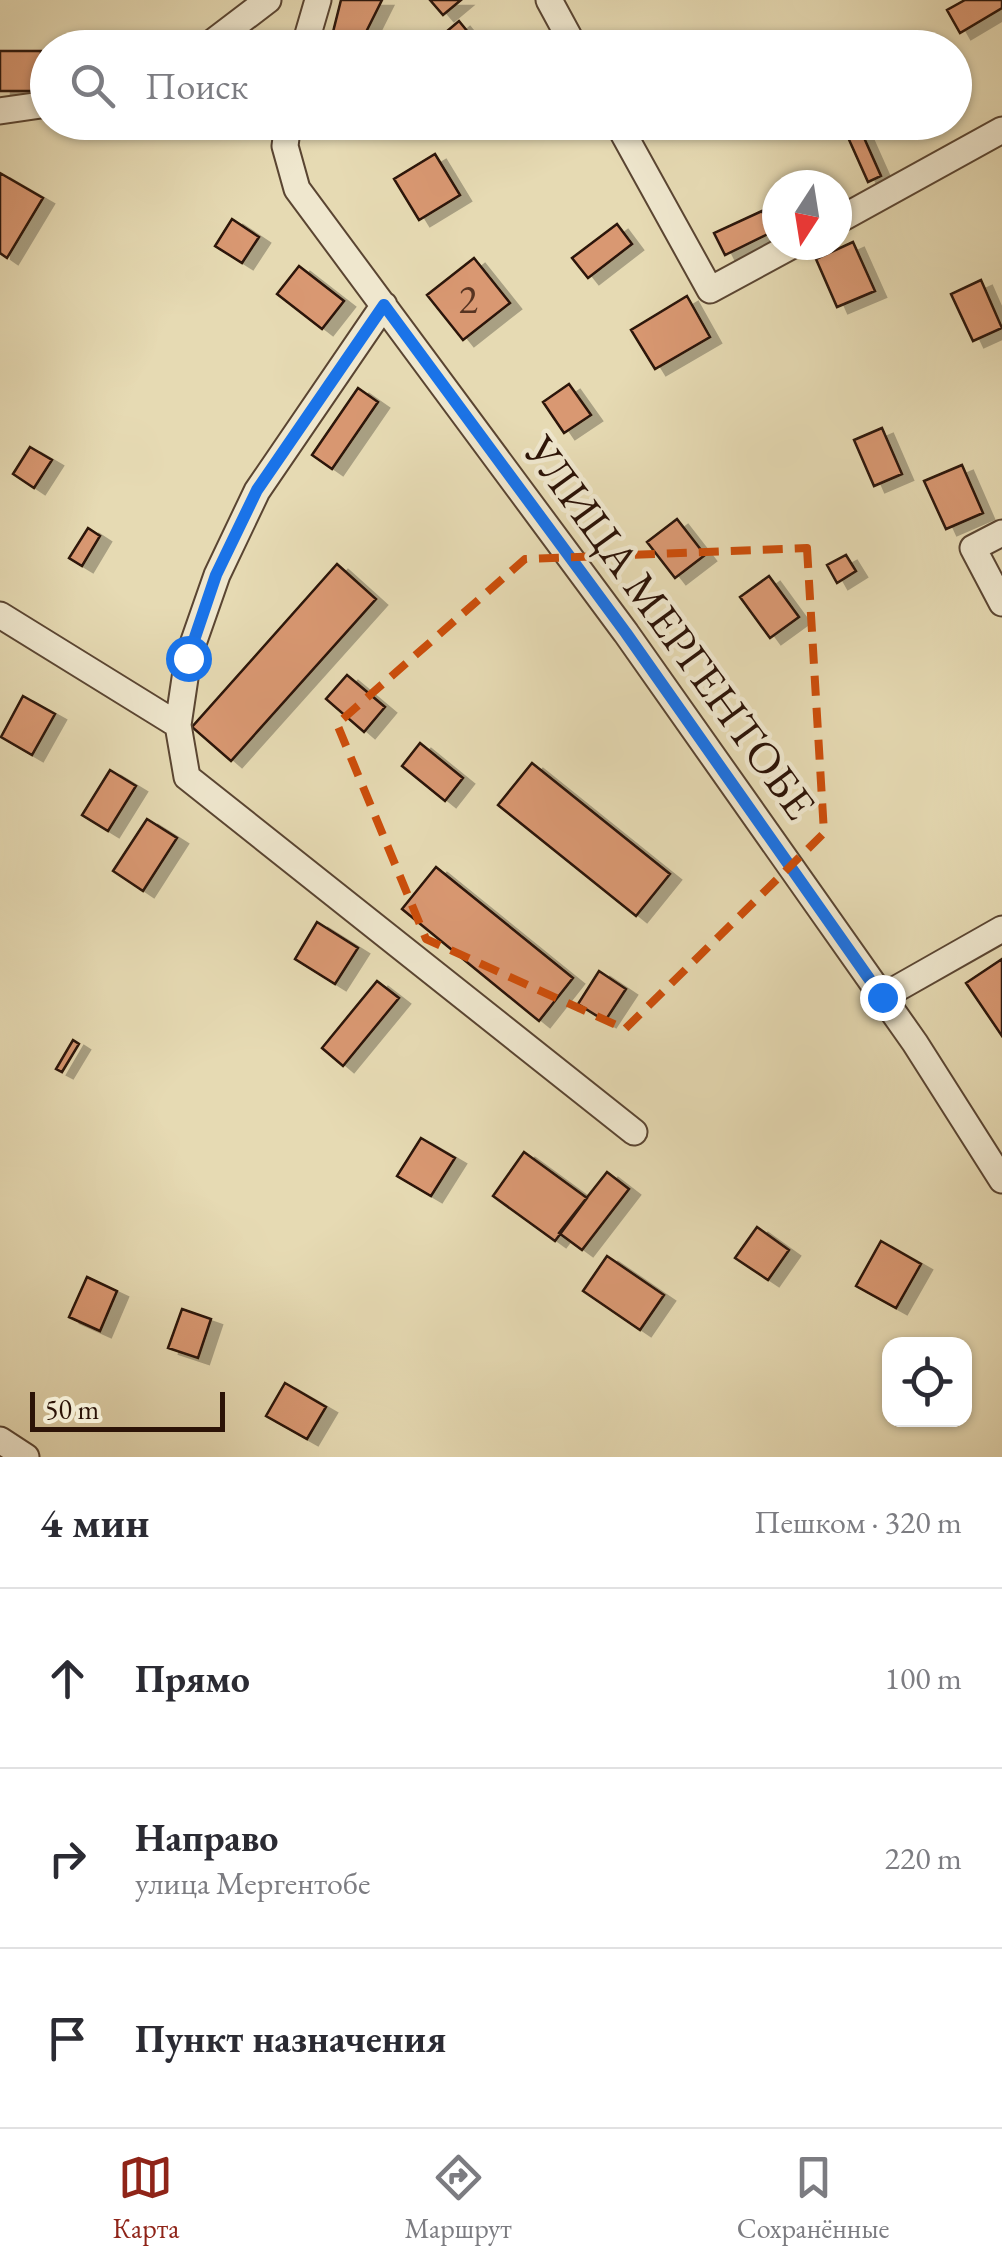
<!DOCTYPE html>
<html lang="ru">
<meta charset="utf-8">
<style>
body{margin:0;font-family:"EB Garamond",serif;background:#f2f2f3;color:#2b2b33}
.controls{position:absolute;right:30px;bottom:30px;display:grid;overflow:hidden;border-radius:20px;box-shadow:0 2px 8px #0004}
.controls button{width:90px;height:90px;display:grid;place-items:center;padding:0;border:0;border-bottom:2px solid #e1e1e2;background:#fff;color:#2b2b33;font:50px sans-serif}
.compass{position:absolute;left:762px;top:170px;width:90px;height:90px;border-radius:50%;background:#fff;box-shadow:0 2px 8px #0004;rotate:192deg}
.scale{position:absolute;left:30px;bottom:25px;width:195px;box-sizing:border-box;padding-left:10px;border:5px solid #2c1307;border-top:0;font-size:28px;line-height:35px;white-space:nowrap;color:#2c1307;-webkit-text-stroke:8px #efe7ce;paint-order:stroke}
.stop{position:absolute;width:30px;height:30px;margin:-22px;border:8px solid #1a73e8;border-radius:50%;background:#fff}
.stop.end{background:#1a73e8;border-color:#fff;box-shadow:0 2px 10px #0008}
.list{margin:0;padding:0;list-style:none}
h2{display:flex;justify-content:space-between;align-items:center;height:130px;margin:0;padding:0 40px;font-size:42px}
h2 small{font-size:32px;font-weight:400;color:#7c7c81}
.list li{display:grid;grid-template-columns:65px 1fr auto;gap:30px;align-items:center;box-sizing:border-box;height:180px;padding:0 40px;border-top:2px solid #e1e1e2}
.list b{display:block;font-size:38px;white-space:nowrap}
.list p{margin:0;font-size:32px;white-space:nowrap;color:#7c7c81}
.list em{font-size:32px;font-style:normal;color:#7c7c81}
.icon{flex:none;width:55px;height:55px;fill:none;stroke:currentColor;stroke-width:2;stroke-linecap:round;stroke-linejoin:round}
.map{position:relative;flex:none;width:1002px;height:1457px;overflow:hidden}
.search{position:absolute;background:#fff;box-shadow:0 2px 8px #0004;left:30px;right:30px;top:30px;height:110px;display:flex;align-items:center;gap:25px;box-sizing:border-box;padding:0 35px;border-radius:55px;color:#7c7c81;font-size:38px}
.sheet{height:670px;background:#fff}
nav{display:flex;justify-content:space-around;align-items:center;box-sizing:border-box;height:140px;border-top:2px solid #e1e1e2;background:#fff;font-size:28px;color:#7c7c81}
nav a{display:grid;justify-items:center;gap:5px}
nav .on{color:#8f2418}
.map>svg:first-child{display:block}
</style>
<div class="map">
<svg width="1002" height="1457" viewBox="0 0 1002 1457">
<defs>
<filter id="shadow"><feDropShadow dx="11" dy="6" stdDeviation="0" flood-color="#0004"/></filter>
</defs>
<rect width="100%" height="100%" fill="#e6dab3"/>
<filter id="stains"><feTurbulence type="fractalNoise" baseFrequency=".002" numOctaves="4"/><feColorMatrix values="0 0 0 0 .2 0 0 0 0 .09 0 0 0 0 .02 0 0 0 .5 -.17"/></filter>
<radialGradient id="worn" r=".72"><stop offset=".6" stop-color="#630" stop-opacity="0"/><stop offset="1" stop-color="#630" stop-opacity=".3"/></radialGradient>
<path fill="#d99872" stroke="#2c1307" stroke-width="2.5" filter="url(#shadow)" d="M341,0H382L358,48H329Z
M430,0H461L443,15Z
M965,0H1002V8L960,33L947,10Z
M459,21L481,48H427Z
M0,51H41V91H0Z
M857,122L881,176L868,182L842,124Z
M435,154L460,195L419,220L394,179Z
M0,173L43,198L7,258L0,253Z
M762,211L772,232L725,255L714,233Z
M232,219L259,237L242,263L215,246Z
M617,224L632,244L588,278L572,258Z
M853,242L875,291L837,307L816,259Z
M474,258L510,303L463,340L427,295Z
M299,266L344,301L322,329L277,294Z
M981,280L1002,328L973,341L951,294Z
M687,296L710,337L655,369L631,330Z
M569,384L591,415L564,433L543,402Z
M358,388L378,402L332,469L312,455Z
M882,428L902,474L874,486L854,440Z
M30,447L52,460L34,488L13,474Z
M962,465L983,513L946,529L924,481Z
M677,519L705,555L675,578L647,542Z
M88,528L100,536L82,566L69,558Z
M846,555L856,571L837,583L827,565Z
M337,564L376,599L231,761L192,727Z
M769,576L799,617L770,638L740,597Z
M347,675L385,707L364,732L326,699Z
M23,696L55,714L32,755L1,737Z
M420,743L463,778L445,801L402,766Z
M532,763L670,874L636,916L498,805Z
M110,770L136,786L108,831L82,815Z
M147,819L177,838L143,891L113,871Z
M436,867L573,978L539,1021L402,909Z
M317,922L358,948L335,984L295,959Z
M1002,959V1036L966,983Z
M599,971L626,989L605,1021L578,1004Z
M377,981L399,998L343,1066L322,1048Z
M73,1040L79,1044L62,1072L56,1069Z
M421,1138L455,1158L431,1196L397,1176Z
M524,1152L587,1198L555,1241L493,1196Z
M607,1172L629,1189L582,1250L559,1233Z
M757,1227L789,1250L768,1280L735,1258Z
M881,1241L921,1264L896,1308L856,1286Z
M607,1256L664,1295L640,1330L583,1291Z
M87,1277L117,1291L100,1331L69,1317Z
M182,1309L211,1319L198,1358L168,1348Z
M285,1383L326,1407L307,1439L266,1416Z"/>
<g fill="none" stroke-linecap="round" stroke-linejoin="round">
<g stroke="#5a4532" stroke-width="29">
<path id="minor" d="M549,0L575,48
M205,48L268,0
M304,48L318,0
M0,111L48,104
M288,122L285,146L297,189L626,633L915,1043L1002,1180
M617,122L710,290L793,245
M837,221L1002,130
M384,305L257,491L217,575L188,658L178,725L187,777L634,1132
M1002,533L973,548L1002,603
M0,615L178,725
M882,997L1002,929
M0,1440L26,1457"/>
</g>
<use href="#minor" stroke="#efe7ce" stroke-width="25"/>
</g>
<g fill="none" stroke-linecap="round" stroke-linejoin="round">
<path stroke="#1a73e8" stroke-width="12" d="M188,658L216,575L257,490L384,305L626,633L882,997"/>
</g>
<path fill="none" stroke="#cc4e0b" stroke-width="8" stroke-dasharray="20 12" stroke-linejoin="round" d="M807,548L824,833L625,1029L426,939L337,724L525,559Z"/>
<g text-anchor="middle" stroke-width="9" stroke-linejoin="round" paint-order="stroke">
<g font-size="40" fill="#573422">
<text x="468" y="313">2</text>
</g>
<g font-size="45" fill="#2c1307" stroke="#efe7ce">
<text transform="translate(671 627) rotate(54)" y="16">УЛИЦА МЕРГЕНТОБЕ</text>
</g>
</g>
<rect width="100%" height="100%" filter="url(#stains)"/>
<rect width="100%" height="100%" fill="url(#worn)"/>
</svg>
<div class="controls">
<button><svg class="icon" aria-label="locate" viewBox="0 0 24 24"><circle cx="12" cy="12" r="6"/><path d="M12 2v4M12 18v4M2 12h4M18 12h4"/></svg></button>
</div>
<svg class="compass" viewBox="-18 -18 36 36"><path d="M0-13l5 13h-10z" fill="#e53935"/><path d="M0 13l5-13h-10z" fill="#7c7c81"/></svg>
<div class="scale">50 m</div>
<div class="stop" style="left:188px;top:658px"></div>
<div class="stop end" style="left:882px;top:997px"></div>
<div class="search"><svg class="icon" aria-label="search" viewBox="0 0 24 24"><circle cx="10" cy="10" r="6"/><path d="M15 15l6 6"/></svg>Поиск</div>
</div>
<section class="sheet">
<h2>4 мин<small>Пешком · 320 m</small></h2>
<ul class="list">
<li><svg class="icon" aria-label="ahead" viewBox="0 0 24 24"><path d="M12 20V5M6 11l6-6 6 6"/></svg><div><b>Прямо</b></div><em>100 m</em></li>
<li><svg class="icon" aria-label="right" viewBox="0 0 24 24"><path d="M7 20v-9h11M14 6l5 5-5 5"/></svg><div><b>Направо</b><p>улица Мергентобе</p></div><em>220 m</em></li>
<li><svg class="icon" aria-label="arrive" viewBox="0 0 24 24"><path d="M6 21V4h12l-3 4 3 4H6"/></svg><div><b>Пункт назначения</b></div></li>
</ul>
</section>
<nav>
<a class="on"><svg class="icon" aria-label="map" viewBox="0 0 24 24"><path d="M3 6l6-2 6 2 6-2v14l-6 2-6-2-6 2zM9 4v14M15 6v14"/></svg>Карта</a>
<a><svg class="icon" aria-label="directions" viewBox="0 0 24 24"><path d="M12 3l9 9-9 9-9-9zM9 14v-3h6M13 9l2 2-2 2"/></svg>Маршрут</a>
<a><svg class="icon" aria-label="saved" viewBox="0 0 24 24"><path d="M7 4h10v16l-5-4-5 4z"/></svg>Сохранённые</a>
</nav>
